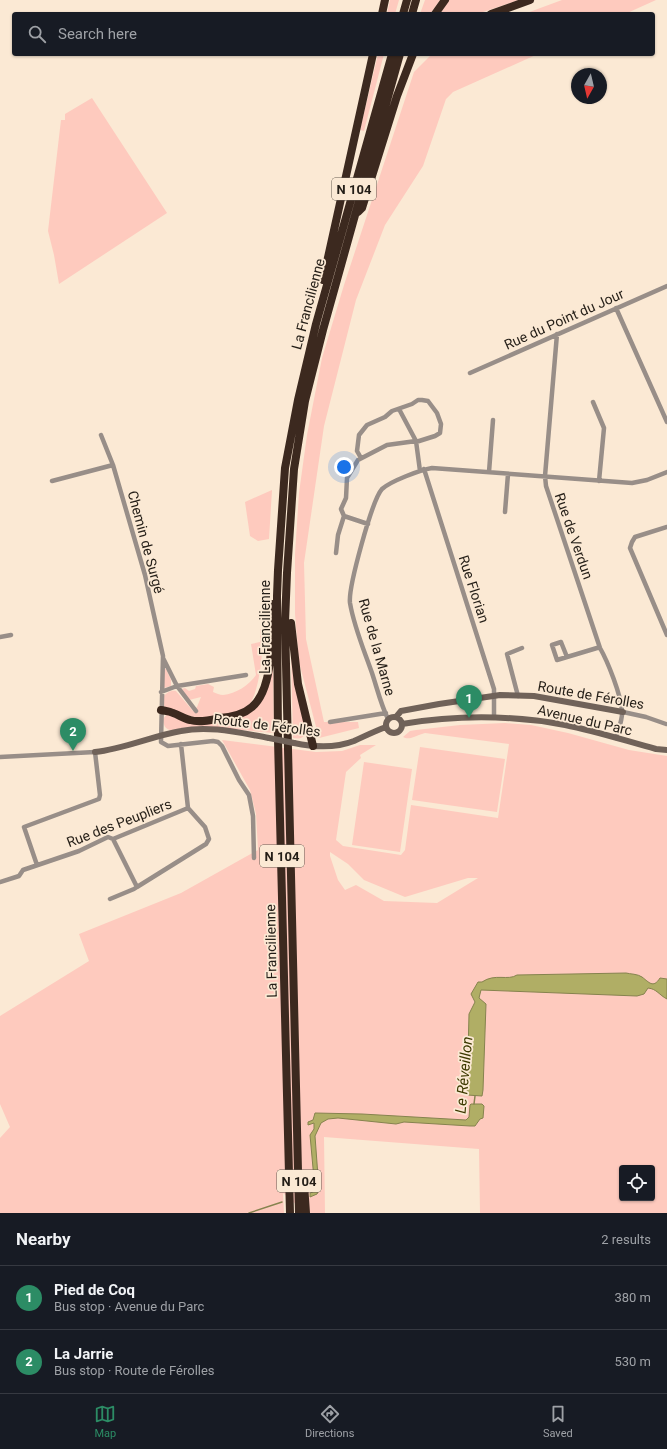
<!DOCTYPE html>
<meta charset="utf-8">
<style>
body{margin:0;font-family:Roboto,sans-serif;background:#242831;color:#f1f3f6}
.controls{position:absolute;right:12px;bottom:12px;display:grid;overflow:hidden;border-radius:4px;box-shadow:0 1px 3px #0004}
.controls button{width:36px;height:36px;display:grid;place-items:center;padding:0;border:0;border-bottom:1px solid #363941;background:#171b24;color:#f1f3f6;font:20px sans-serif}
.compass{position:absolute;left:571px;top:68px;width:36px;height:36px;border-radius:50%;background:#171b24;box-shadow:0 1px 3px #0004;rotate:188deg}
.you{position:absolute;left:344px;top:467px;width:14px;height:14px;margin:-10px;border:3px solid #fff;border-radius:50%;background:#1a73e8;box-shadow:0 0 0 6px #1a73e833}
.badge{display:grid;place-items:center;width:26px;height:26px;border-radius:50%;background:#2c8c65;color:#fff;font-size:13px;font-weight:700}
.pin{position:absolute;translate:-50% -33px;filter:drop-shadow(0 1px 2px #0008)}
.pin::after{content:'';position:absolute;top:21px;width:14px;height:12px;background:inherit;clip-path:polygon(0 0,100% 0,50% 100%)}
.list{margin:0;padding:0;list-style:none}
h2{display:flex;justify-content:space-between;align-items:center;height:52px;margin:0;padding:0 16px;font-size:17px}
h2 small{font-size:13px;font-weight:400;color:#9ea1a6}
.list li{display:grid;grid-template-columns:26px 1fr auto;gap:12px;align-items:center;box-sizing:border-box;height:64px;padding:0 16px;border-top:1px solid #363941}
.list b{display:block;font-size:15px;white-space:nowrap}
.list p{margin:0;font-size:13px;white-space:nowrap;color:#9ea1a6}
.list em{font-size:13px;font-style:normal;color:#9ea1a6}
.icon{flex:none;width:22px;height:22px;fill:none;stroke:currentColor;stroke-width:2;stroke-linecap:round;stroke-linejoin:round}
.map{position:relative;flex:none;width:667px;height:1213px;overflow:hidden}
.search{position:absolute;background:#171b24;box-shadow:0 1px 3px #0004;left:12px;right:12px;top:12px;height:44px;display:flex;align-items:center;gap:10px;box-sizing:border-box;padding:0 14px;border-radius:4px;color:#9ea1a6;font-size:15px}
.sheet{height:180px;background:#171b24}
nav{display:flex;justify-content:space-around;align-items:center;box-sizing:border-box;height:56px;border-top:1px solid #363941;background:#171b24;font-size:11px;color:#9ea1a6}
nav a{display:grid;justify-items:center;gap:2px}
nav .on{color:#2c8c65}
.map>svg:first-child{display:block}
</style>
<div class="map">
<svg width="667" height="1213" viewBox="0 0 667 1213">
<rect width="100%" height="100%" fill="#fbe9d4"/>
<path fill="#fecabe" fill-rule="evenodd" d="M390,0H399L395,14H387Z
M425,0H440L430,14H420Z
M449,0H519L477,14H440Z
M562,0H656L625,14H524Z
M378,54H384L364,131L360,130Z
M432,54H538L453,92L446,99L423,166L385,225L356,300L324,426L304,563L306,639L324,722H358L359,728L319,738L299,662L295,614V554L299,493L307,435L322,358L344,285L414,72Z
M92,98L167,213L59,284L54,255L48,231L61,120H65V114Z
M272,490L269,539L258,541L250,536L245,502Z
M260,629L264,630C262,649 261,703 242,711C234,714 223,714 214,716C197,719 179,717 164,706L163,697C166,693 171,690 176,691L193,711L197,707L201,697L189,700L182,689L185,688L189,691L195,689L196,686L208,684L214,687L213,692C216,693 220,695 223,695C236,694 249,685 256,675L251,644L260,642Z
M291,651L306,732C303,739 299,739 293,738Z
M273,664L274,733L210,727L170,730C164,728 164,725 163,719L167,714L184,721L247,713Z
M164,668L166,669L171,680V686L164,688Z
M505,723L531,725L568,733L629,750L667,756V1213H480L479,1149L324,1137L325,1213H306L283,1193L284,1213H0V1138L10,1127L0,1104V1016L89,961L79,934L181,893L258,850L256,814L250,790L222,740L316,752L342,751L360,745H376L360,755L361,758L346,772L336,840L343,846L401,855L405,850L411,805L498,818L509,744L425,733C417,735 409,741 403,737L410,731L416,730L460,725ZM330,852L348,864L364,880L405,897L468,878H478L437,903L384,901L356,885L345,890L338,880L330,856ZM622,1168H652V1198H622Z
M420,747L505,759L497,812L412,800Z
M364,762L412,769L400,852L352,845Z"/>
<path fill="#b0ae65" stroke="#86834e" d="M626,973C630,974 638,974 642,977C649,982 653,989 660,978L667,979V999C659,995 657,989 648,988L644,994L637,996L481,990L479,998L486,1004L483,1090L482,1096L467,1095L469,1014L475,1002L471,994L478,982H482C495,973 508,981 517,975Z
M471,1104H482L484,1106L483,1118L480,1119L475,1126H470L404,1122L396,1124L338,1118L328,1119L321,1123L315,1136L319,1190L317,1194L310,1197V1193L313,1192L315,1190L310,1135L314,1129V1123L308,1125V1122L313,1120L315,1113L362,1114L466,1120L469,1117L470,1105Z"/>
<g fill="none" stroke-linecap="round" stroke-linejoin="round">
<path stroke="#86834e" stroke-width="1.5" d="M474,1104L475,1096
M249,1213L282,1202"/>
<path stroke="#988e88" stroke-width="4.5" d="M616,308L667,422
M557,334L545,476L546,486L600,648C608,662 621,695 622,711C623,719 618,730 616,738
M470,373L667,286
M593,402L604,428L599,481
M399,409L416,441L420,471
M101,435L113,465L145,575L163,656L161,742L168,746L213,741L218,742L222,746L239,780L249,795L253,816L254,858
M361,458L357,451L359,435L367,425L385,417L392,411L412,404L418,400H422L428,401L437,413L441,424L440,433L435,436L416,442
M424,469L494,689V716
M489,472L493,420
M52,481L113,465
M505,512L508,474
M368,524L344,516L341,509L346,498L347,478L358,460L387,445L416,441
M667,527L635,537L632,542L630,548L667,635
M336,553L338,535L344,516
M0,637L11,635
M567,657L561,642L552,645L557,660L597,648H600
M163,658L177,686L196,711
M161,692L177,686L246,675
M518,696L507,654L522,648
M623,712L646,717L666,724
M388,719C381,705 377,688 372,673C364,650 354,627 350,603C348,588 372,500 382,489C391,481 420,470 432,468L632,483L647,480L667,472
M330,722L386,713
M0,757L95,752L100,795L99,799L24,827L37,865
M113,839L137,887L206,844L209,839L205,827L188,808L181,744
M0,882L19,876L23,870L79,851L108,837L113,839L188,808
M110,899L134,889L137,887"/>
<path stroke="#706259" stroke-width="6" d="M386 725a8 8 0 1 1 16 0a8 8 0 1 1-16 0Z
M396,717L401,711L439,704L500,695L534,696L623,712
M402,724C456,715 511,715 565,725C596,731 626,741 656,749L667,750
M294,743C313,747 336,748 354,741C365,736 375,731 386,727
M95,752C124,749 152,736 181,731C210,725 240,733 269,738"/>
<path stroke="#3c291f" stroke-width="8" d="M382,14L385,0
M403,14L407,0
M412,14L416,0
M435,14L445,0
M491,14L530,0
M358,212L362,208L397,96L413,54
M323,280L373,54
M291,623L298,684L313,746
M161,710C165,711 169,711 173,713C179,715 184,719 190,720C200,723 211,720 220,718C232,717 243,715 252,707C275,687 271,633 272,604
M304,1184L306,1213
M290,1213L278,740L277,596L278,570L285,468L298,400L316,324L392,54
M299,1213L285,622L287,573L294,469L305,401L323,330L400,54"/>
<path stroke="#706259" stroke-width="6" d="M269,738L294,743"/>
</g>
<g text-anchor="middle" stroke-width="3.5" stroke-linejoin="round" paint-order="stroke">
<g fill="#fbe9d4" stroke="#645b50" stroke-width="1">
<rect x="332" y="178" width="44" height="22" rx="3"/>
<rect x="260" y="845" width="44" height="22" rx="3"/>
<rect x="277" y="1170" width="44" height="22" rx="3"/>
</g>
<g font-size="13" font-weight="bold" fill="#241e17">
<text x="354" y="194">N 104</text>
<text x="282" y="861">N 104</text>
<text x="299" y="1186">N 104</text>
</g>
<g font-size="14" fill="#241e17" stroke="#fbe9d4">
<text transform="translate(308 304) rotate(-75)" y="5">La Francilienne</text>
<text transform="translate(564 319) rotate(-24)" y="5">Rue du Point du Jour</text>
<text transform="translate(574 536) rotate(71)" y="5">Rue de Verdun</text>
<text transform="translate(146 542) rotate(75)" y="5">Chemin de Surgé</text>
<text transform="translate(474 589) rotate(72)" y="5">Rue Florian</text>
<text transform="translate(265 627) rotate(-90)" y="5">La Francilienne</text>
<text transform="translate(377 647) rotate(74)" y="5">Rue de la Marne</text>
<text transform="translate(591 695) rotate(10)" y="5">Route de Férolles</text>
<text transform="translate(585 720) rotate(13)" y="5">Avenue du Parc</text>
<text transform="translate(267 725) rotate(7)" y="5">Route de Férolles</text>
<text transform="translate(119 823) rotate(-21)" y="5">Rue des Peupliers</text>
<text transform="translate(271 951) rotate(-91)" y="5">La Francilienne</text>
</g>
<g font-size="15" font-style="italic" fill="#3c3900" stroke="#fbe9d4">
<text transform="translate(464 1075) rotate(-85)" y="5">Le Réveillon</text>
</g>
</g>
</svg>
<div class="controls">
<button><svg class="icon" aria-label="locate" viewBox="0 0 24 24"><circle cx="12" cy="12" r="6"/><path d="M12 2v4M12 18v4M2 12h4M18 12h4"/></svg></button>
</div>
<svg class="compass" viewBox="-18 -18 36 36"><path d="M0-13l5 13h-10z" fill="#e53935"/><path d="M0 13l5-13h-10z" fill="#9ea1a6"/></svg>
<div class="you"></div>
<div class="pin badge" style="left:469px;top:718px">1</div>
<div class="pin badge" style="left:73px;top:751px">2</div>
<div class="search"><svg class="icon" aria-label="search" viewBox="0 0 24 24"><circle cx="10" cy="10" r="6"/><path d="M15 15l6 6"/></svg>Search here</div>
</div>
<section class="sheet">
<h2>Nearby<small>2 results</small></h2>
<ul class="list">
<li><span class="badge">1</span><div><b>Pied de Coq</b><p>Bus stop · Avenue du Parc</p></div><em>380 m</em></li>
<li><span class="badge">2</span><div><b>La Jarrie</b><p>Bus stop · Route de Férolles</p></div><em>530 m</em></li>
</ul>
</section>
<nav>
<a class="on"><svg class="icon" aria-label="map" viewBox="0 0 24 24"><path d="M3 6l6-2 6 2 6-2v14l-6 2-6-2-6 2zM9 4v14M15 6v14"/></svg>Map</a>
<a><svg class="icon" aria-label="directions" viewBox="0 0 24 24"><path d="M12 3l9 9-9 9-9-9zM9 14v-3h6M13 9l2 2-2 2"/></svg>Directions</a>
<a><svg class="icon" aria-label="saved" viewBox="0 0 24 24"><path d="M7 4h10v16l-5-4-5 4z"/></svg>Saved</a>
</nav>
